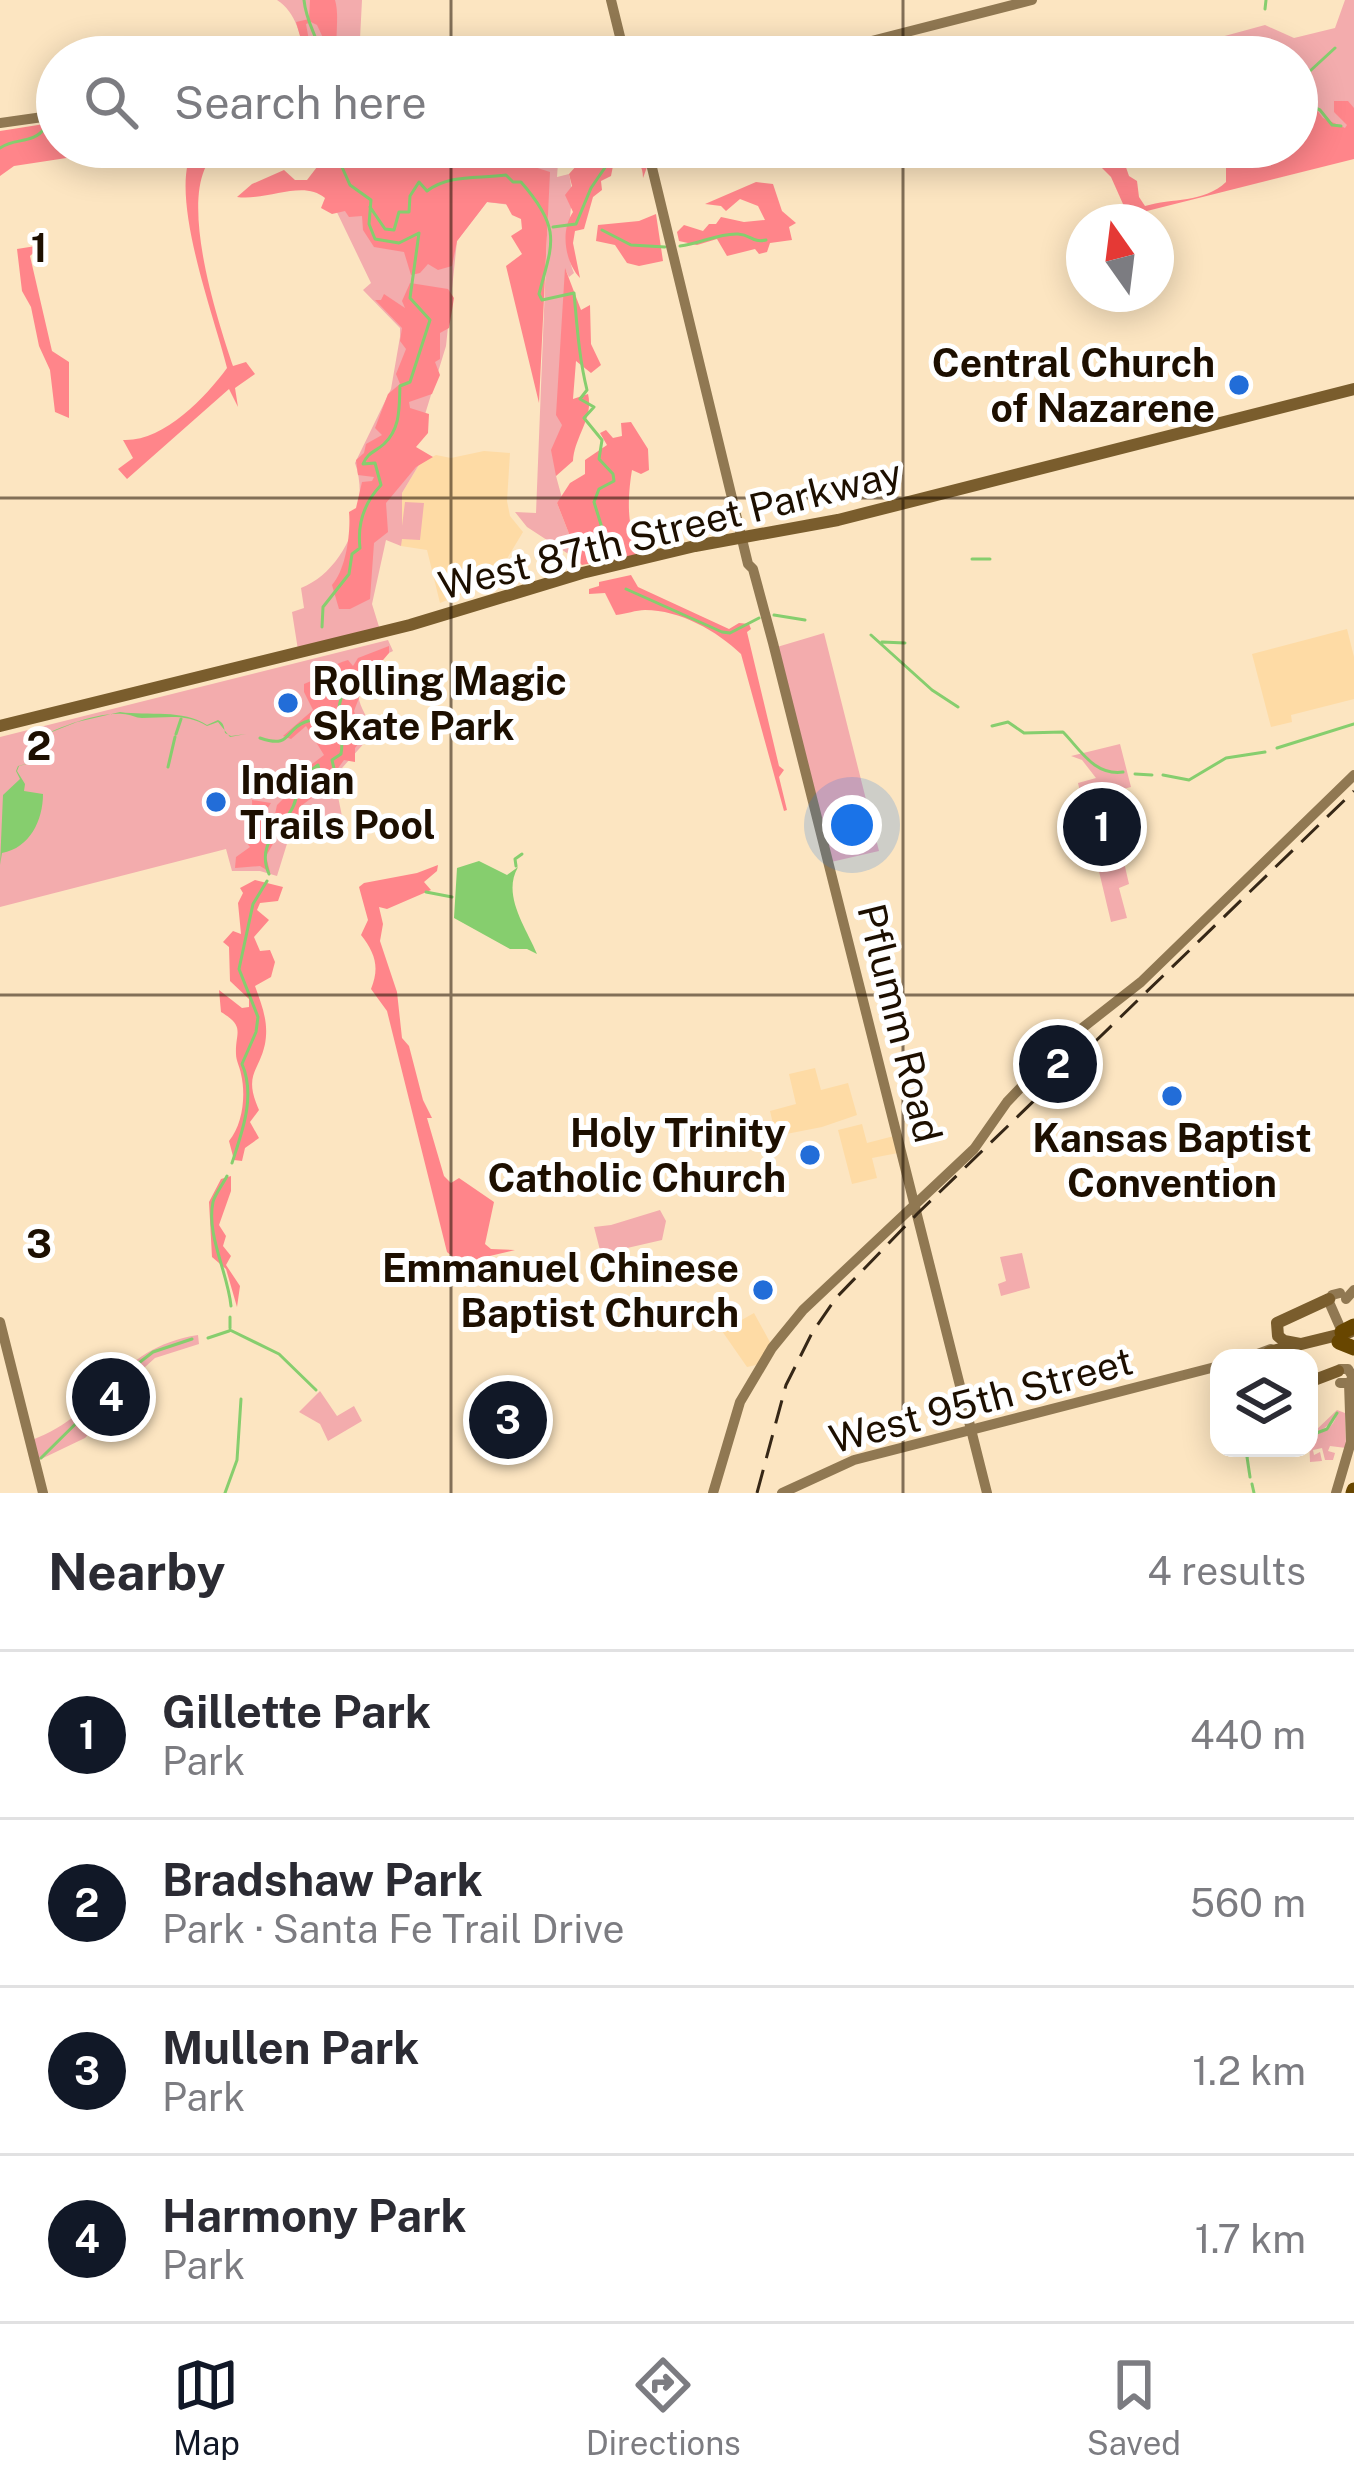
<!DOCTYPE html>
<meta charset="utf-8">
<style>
body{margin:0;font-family:"Public Sans",sans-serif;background:#f2f2f3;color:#2b2b33}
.controls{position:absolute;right:36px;bottom:36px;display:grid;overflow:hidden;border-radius:24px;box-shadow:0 6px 30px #0003}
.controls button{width:108px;height:108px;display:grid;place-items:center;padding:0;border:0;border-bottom:3px solid #e1e1e2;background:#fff;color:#2b2b33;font:60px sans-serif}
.compass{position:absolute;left:1066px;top:204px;width:108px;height:108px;border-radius:50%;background:#fff;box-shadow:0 6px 30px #0003;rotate:346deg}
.you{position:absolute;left:852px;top:825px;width:42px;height:42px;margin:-30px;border:9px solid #fff;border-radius:50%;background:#1a73e8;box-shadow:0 0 0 18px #1a73e833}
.badge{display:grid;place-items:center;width:78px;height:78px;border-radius:50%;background:#111827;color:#fff;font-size:39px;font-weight:700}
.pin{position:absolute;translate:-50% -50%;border:6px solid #fff;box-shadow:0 3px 12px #0006}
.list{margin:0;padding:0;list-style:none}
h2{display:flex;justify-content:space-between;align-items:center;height:156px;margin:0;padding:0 48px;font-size:51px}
h2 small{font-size:39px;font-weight:400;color:#7c7c81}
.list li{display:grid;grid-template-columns:78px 1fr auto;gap:36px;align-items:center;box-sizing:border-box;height:168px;padding:0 48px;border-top:3px solid #e1e1e2}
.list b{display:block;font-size:45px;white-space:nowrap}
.list p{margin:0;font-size:39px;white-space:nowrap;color:#7c7c81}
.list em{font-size:39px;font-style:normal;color:#7c7c81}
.icon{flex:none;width:66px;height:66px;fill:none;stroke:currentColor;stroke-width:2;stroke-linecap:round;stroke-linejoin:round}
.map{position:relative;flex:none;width:1354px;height:1493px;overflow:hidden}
.search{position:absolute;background:#fff;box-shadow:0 6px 30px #0003;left:36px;right:36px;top:36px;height:132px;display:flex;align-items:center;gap:30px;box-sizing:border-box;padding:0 42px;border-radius:66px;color:#7c7c81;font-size:45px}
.sheet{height:828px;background:#fff}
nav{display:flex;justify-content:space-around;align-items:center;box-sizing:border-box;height:168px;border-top:3px solid #e1e1e2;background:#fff;font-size:33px;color:#7c7c81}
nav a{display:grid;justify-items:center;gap:6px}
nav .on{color:#111827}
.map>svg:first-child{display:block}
</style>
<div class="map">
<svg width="1354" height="1493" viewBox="0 0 1354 1493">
<rect width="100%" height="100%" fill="#fce5c1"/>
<path fill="#fedba5" d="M484,451L510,453L507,501L510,516L523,532L493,582L440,603L427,550L401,546L402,493L420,463L436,455L451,458Z
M1347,629L1354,657V699L1291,715L1292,722L1271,727L1252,654Z
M815,1068L821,1090L848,1083L857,1115L822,1127L776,1136L770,1111L796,1104L789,1074Z
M862,1124L867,1143L894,1136L898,1153L872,1158L877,1178L852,1184L838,1130Z
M754,1313L771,1344L756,1365L747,1367L722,1331Z"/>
<path fill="#f3acad" d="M277,0H362L360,39L363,57H306C300,36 297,13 277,0Z
M1345,0H1354V157L1238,159L1242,152L1220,147H1297V57H1214L1210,40L1265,25L1294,38L1335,28Z
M325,147H406L430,160L559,148L557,177L569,174C578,210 559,238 574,273L569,277L566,271L562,425L556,476L562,498L557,503L573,544V557L527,527L515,512L536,513L548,210L487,202L457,241L446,346L415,447L420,463L402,493V526L405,502L424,503L420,540L402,539L401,546L386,540L372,604L380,630L298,650L292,612L304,608L301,588C345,571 371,507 355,463L391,389L400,337V328L363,290L371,283L332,202Z
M824,633L879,851L831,862L777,647Z
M388,640L393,651L364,665C352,695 359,705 375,731L334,777L343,821L290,834L277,876L260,871H232L226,849L0,907V737Z
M1120,744L1131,787L1108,793L1129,884L1119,888L1127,918L1111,922L1078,783L1096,778L1082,760L1071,756Z
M660,1210L666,1221L662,1240L601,1254L594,1227L611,1225Z
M1022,1253L1030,1288L1001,1296L998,1284L1006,1281L1000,1257Z
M198,1335L199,1344L155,1358L134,1377L123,1398L85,1438L37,1461L32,1440C105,1413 114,1348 198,1335Z
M320,1391L337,1416L354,1406L362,1421L328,1441L320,1424L299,1412Z
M1337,1410L1345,1413L1346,1448L1330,1446L1328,1451L1335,1453L1333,1460H1325L1322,1448L1313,1450L1314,1455L1320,1452L1322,1461L1310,1462L1309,1437C1323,1433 1334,1428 1337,1413C1330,1423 1326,1430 1313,1433Z"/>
<path fill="#ff858a" d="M310,0H335C340,17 334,38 338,57H332L317,25L311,22L306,24L312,57H306L296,22L309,19Z
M1297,94L1305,95L1323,118L1345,128L1347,125L1334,112V101H1348L1354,108V159L1147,211V222H1131L1111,177L1081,147H1119L1129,176L1137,181L1139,197L1145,206C1172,198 1204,203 1226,182V167L1242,154L1265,150L1263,147H1297Z
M57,122V147H164L161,155L132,148L14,166L0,176V131Z
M195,147H226C167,171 218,321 233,366L246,362L255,374L235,388L238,407L229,389L127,479L118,469L133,458L123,440C163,442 205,398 227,368C215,318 165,188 195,147Z
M323,147H356L359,153L399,147L424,162L443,164L500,156L550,172L539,403L506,266L522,254L511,236L522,229L521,219L512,215L506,204L487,202L457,241L452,266L438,270L428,264L420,273L411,275L404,252L374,247L363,230L362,216L349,217L345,211L332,214L321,208L325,198C303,179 268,201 237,197L252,184L284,170L295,180H307L327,154Z
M593,147H636L641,149L647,167L643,178C643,157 628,158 613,166L611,176L601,181L602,190L593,197L584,229L575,231L573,243L580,278C565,262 560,231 573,212L565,195L572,186L569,174Z
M654,147H802L796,155L760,158L701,148L660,157Z
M756,182L773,184L782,211L796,223L789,227L792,240L770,243L767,252L759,254L755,249L727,256L717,239L697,245L679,241L677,232L684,225L703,231L709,224H716L721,217L744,222L765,220L758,206L740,199L726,211L721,206L705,204Z
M656,214L663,261L639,266L627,263L615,245L596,241L598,225L639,221Z
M42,245L30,256L52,351L69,362V418L55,412L50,370L39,346L31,307L22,291L17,249Z
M565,268L581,310L590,305L591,344L601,365L591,373L576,361L573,399L588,394C594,418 574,437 573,461L556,476L551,450L562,425L556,415Z
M410,283L448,289L454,298L449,328L440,333V359L435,362L440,375L432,394L409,402L410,408L429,414L428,433L416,447L433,457L416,467L386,503L388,532L374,543L370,599L350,609H339L332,585C346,570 351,532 349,512L356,508L362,482L372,481L374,477L358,475L356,460L364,453L366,444L382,435L375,428L388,394L400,384L396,374L406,349L400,341L402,328L375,300H381L384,294L405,308L402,301Z
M631,422L648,449L649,470L641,474L632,470C628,494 624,538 646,553L582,565L573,557V544L557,503L570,483L585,474V460L607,445L600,433L606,430L613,438L622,436L621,423Z
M631,575L638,587L729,629L739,623L749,624L751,629L747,632L779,766L784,770L779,777L787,810L784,811L741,654C717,631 680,610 645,610C636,610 626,614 616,615L605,593L589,594V589L599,586V582Z
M389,646V653L378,666L359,670L357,677L365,682L354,711L359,727L373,725L355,748V762L344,760L328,782H320L318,793L301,806L302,821L285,823L266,856L270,872L260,866L235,868L236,857L250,847L246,842L253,833L252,800L271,803L265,812L273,823L277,805L286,796V784L324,755L306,726L291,739L283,736L313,710L304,692V684C321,678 331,664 348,660L353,666L358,658Z
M438,865L437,871L424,882L431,890L387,909L379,907L383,924L380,941L397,992L402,1038L409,1046L423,1100L432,1118H427L444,1176L451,1183L459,1178L494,1202L485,1244L491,1249L515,1250L460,1263L447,1252L387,1011L371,989C380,967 375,953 361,935L368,920L359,887L364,883L417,873Z
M255,880L283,887L278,901L260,903L257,910L269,920L254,937L260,951L270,950L275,962L271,977L255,986C262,1006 269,1022 265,1044C259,1072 243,1074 259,1110L250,1122L259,1138L245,1148L242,1161L234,1160L229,1141C243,1124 246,1095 241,1074C240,1067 236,1061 236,1054C235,1032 246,1027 221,1012L219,990L242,1008L249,1007V999L230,981L229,947L223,942L233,931L241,934L238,903L243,893L240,888Z
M231,1176V1191L219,1225L226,1236L223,1246L231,1256L226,1265L240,1286L237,1307L226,1269L212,1257L209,1202L221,1179Z"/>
<path fill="#86ce6e" d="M120,712C148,716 183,709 207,725L218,720C224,723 224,727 225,733L231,736L246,734L230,737L218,722L207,726C186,713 166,718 142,718C136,718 130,714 123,714C94,712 57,729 30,741L29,748L35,757L34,762L19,766L17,771L25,784L24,791L43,794C43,820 30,848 2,853L0,865L3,795L20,779L16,771L18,766L33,762L29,741L77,722Z
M479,861L507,875L518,867C502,895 525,926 537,954L527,949H510L454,918L457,868Z"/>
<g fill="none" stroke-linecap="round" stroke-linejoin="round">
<path stroke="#86ce6e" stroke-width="3" d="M304,0C306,22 317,36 322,57
M1265,9L1266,0
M1297,73L1310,71L1335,48
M1297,100L1320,110L1332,125L1341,126
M0,148C16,137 32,145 45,128L57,130
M370,207L385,229L394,230L399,212H409L410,196L419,182L427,191C450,174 477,179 506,175L513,182H521C563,230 552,244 539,294L542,300L574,293C577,325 579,358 587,390L580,399L594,407L584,418L602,440L599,459L613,474L614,481L599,489L594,502L607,544
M553,227L576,224L591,188L619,147
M602,230L631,245L665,247
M680,246C700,244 718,233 738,234C752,235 752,243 766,240
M972,559H990
M626,589L722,632L730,633L759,618
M774,615L805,620
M322,627L323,607L349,574L352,554L360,548C357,523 364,503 381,485L375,463L363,464C368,452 375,452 384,444C401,428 399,407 400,386L410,382L430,320L410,298L419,233L399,243L375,239L369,224L371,200L350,185L333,147
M871,635L932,690L958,707
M882,642L905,643
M992,726L1008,722L1024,733L1063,732C1080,749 1094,776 1123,772
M176,734L181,719
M260,738C292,749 284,730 305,722C315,719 324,716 334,710
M1277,748L1354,724
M168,767L175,737
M1135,774L1152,775
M1163,775L1189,780L1226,758L1265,752
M516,866L515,859L522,854
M269,874C251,832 304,823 296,782L318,765L322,783L336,777L332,760L341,754C346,724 331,723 344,690L335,672
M426,892L452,897
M232,1163C242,1132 256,1096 242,1064L256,1032L258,1017L239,969L253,904L267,881
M227,1176C223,1184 215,1194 213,1202C206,1235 228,1273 231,1306
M230,1317V1328
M230,1330L279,1354L316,1390
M208,1338L229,1331
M1309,1436L1327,1429L1337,1413
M41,1458L131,1369L153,1352L192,1339
M1250,1477L1247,1457L1257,1448
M1252,1484L1254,1493
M225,1493L237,1460L241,1399"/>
<path stroke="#907852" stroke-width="10" d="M611,0L625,57
M809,57L1032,0
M0,123L57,115
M411,147C440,171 470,152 503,150C519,149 534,151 550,147
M647,147L748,564L753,569L773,643L987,1493
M1346,1299L1354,1290
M0,1322L43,1493
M1340,1327L1329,1302L1332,1295L1340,1293
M1247,1358L1271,1349
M1340,1369H1348L1353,1377L1349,1383H1340
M713,1493L740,1402L772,1348L803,1310L974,1149L1007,1102L1030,1078L1081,1029L1141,982L1354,775
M782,1493L854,1460L1219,1366
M1336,1493L1351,1442L1349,1383"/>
<path stroke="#7a5d2d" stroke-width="12" d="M0,726L410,625L582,573L695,546L838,520L1354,389
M1300,1344L1284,1341L1278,1336L1277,1323L1329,1299
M1269,1352L1350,1332
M1309,1382L1338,1371"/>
<path stroke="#684600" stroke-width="15" d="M1342,1332L1354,1326
M1339,1342L1354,1348
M1353,1493L1354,1490"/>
<path stroke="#362716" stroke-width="3" stroke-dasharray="24 12" stroke-linecap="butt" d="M757,1493L786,1385L812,1333L836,1298L917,1214L1354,791"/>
</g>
<path fill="none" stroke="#1d0f00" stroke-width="3" stroke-opacity="0.55" d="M451,0V57M903,0V57M451,147V1493M903,147V1493M0,498H1354M0,995H1354"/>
<g fill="#226dd8" stroke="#fff" stroke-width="4.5">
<circle cx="1239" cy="385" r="12"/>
<circle cx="288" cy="703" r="12"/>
<circle cx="216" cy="802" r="12"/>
<circle cx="1172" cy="1096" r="12"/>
<circle cx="810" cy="1155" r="12"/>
<circle cx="763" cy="1290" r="12"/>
</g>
<g text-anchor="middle" stroke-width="10" stroke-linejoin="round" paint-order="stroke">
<g font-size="39" font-weight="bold" fill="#1d0f00" stroke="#fff" text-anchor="end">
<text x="1215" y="377">Central Church<tspan x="1215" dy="45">of Nazarene</tspan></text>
<text x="312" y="695" text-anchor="start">Rolling Magic<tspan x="312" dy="45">Skate Park</tspan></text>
<text x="240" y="794" text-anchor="start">Indian<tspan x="240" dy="45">Trails Pool</tspan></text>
<text x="786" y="1147">Holy Trinity<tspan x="786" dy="45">Catholic Church</tspan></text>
<text x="1172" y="1152" text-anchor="middle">Kansas Baptist<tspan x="1172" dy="45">Convention</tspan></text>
<text x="739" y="1282">Emmanuel Chinese<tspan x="739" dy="45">Baptist Church</tspan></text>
</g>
<g font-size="39" fill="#1d0f00" stroke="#fff">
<text transform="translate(670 529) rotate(-14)" y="14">West 87th Street Parkway</text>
<text transform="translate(900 1023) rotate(76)" y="14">Pflumm Road</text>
<text transform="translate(981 1400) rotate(-15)" y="14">West 95th Street</text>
</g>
</g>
<g font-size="39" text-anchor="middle" font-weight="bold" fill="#1d0f00" stroke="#fff" stroke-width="10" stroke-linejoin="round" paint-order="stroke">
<text x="39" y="262">1</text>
<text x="39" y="760">2</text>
<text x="39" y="1258">3</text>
</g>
</svg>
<div class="controls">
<button><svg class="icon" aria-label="layers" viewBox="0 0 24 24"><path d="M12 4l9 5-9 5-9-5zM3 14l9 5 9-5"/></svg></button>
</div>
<svg class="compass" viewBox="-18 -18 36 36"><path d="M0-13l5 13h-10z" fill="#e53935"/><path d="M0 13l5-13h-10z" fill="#7c7c81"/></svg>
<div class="you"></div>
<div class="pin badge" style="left:1102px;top:827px">1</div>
<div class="pin badge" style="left:1058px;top:1064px">2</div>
<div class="pin badge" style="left:508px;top:1420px">3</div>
<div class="pin badge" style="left:111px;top:1397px">4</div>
<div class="search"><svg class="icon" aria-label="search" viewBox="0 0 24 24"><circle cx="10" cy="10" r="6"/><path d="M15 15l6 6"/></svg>Search here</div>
</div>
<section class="sheet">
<h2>Nearby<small>4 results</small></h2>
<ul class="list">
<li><span class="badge">1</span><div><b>Gillette Park</b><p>Park</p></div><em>440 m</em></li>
<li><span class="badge">2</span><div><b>Bradshaw Park</b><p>Park · Santa Fe Trail Drive</p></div><em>560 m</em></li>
<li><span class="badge">3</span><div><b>Mullen Park</b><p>Park</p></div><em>1.2 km</em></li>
<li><span class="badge">4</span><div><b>Harmony Park</b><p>Park</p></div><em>1.7 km</em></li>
</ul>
</section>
<nav>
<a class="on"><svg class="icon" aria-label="map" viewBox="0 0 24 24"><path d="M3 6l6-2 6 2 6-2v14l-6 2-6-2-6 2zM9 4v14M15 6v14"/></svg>Map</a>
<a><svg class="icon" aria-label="directions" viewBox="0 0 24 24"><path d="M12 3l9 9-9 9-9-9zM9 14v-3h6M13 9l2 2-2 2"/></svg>Directions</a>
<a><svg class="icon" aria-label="saved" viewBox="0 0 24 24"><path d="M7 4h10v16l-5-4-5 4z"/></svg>Saved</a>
</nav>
